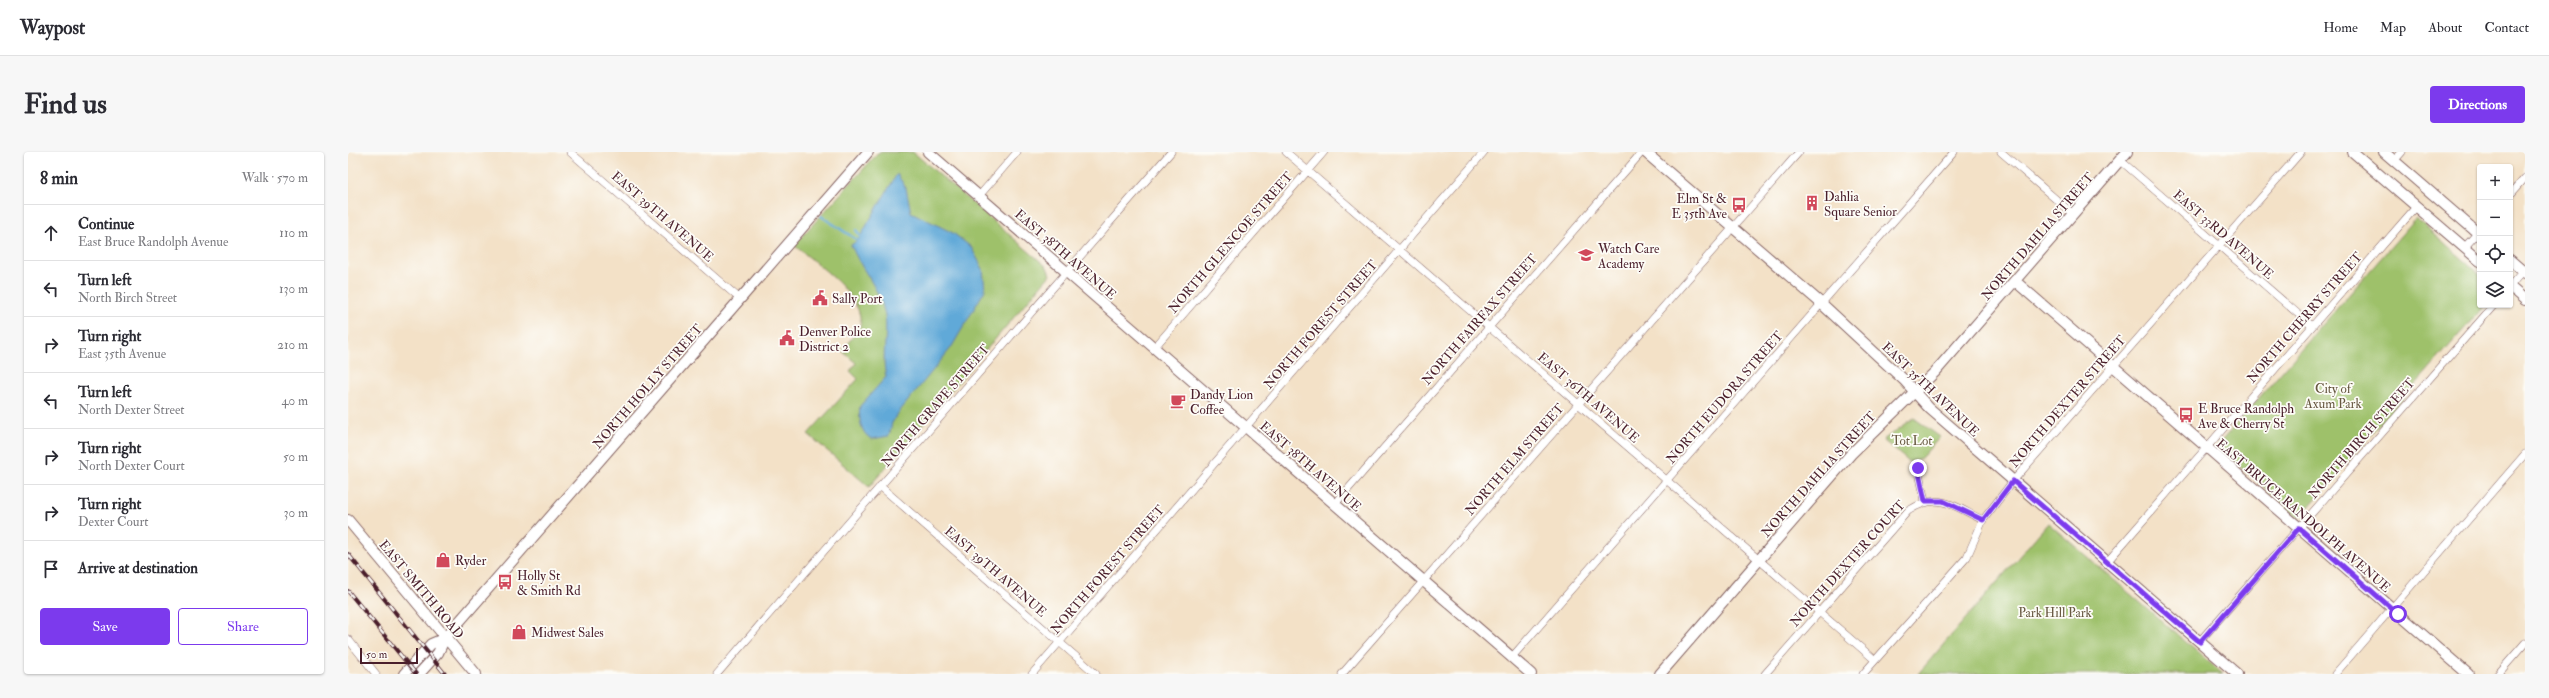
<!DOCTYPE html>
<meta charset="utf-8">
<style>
body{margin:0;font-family:"IM FELL Double Pica",serif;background:#f7f7f7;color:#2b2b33}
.controls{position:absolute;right:12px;top:12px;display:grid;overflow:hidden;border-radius:4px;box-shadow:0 1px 3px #0004}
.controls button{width:36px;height:36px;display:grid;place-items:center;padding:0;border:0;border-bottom:1px solid #e1e1e2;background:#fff;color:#2b2b33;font:20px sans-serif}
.scale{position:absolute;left:12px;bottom:10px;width:58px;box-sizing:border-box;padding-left:4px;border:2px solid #4a1f2b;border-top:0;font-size:11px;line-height:14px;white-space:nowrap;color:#4a1f2b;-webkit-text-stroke:3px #fdfcf7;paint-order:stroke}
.stop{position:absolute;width:12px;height:12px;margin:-9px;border:3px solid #7c3aed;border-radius:50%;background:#fff}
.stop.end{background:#7c3aed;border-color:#fff;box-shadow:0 1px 4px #0008}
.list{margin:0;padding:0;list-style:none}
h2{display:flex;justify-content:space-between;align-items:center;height:52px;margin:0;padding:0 16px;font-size:17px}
h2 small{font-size:13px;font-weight:400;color:#7c7c81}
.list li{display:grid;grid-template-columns:26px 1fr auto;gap:12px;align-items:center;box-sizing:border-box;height:56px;padding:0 16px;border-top:1px solid #e1e1e2}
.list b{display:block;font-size:15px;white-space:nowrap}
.list p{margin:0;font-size:13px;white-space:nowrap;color:#7c7c81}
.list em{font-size:13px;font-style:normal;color:#7c7c81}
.actions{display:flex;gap:8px;padding:12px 16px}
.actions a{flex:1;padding:9px 0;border:1px solid #7c3aed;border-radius:4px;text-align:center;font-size:14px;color:#7c3aed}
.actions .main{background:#7c3aed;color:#fff}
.icon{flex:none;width:22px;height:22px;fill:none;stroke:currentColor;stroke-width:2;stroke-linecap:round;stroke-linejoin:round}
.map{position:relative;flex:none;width:2177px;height:522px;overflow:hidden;border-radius:4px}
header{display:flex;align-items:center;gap:24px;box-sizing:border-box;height:56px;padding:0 20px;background:#fff;border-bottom:1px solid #e1e1e2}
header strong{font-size:19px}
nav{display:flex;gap:22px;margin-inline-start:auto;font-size:14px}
.intro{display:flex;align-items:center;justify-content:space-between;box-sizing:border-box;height:96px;padding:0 24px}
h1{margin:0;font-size:28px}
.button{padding:10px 18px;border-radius:4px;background:#7c3aed;color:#fff;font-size:14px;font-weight:700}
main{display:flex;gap:24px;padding:0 24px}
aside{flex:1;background:#fff;border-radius:4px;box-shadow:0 1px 3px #0004}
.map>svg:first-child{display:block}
</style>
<header>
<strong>Waypost</strong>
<nav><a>Home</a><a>Map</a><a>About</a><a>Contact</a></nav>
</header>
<div class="intro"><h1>Find us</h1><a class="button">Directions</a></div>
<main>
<aside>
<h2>8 min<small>Walk · 570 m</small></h2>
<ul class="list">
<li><svg class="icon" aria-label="ahead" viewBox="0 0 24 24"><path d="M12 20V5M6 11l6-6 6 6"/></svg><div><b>Continue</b><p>East Bruce Randolph Avenue</p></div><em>110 m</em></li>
<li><svg class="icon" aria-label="left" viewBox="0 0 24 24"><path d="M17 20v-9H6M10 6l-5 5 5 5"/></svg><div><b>Turn left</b><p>North Birch Street</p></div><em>130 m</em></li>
<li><svg class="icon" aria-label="right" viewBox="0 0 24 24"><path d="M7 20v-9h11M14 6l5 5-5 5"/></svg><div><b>Turn right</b><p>East 35th Avenue</p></div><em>210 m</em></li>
<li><svg class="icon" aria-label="left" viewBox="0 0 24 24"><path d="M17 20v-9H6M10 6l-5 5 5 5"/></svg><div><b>Turn left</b><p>North Dexter Street</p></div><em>40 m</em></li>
<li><svg class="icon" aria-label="right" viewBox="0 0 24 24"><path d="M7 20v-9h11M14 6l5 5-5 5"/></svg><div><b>Turn right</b><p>North Dexter Court</p></div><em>50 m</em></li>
<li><svg class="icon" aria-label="right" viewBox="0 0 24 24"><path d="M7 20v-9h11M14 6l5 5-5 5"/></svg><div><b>Turn right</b><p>Dexter Court</p></div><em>30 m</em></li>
<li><svg class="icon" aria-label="arrive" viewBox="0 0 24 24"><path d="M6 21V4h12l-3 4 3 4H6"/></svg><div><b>Arrive at destination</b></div></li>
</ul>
<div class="actions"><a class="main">Save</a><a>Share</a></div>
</aside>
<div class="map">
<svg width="2177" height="522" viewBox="0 0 2177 522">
<rect width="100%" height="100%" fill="#fdfcf7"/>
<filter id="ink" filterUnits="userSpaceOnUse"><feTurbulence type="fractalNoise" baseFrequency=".025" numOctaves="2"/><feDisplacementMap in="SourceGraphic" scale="8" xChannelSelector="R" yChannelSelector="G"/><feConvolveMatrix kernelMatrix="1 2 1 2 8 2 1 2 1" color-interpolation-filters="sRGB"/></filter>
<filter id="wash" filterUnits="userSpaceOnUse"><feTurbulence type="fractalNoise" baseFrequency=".012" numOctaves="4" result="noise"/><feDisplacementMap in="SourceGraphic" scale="16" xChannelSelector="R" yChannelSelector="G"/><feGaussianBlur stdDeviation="0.9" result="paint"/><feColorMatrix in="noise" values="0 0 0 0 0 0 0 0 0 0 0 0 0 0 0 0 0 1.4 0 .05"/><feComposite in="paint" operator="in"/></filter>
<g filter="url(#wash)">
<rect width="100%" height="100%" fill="#f3e1c7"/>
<path fill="#9ec16a" stroke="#74704a" d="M531,0H565L699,115L702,123L521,335L460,282L510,227L502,219L508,211L494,199L512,175C518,144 468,112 446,93Z
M2068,66L2132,122V153H2137L1951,366L1869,294Z
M1566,266L1592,285L1573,306L1561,310L1535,288Z
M1700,371L1875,522H1570Z"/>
<path fill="#61a9d8" stroke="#566482" d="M549,22L558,36L563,60L605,81L623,95L635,117L637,138L603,196L551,260L544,271L541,284L524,287C513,283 510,265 512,254L538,225C533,205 540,183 537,163C532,136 513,118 503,93L510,88Z"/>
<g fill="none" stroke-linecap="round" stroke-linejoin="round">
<path stroke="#61a9d8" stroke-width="2.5" d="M473,64L512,90
M508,78L513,86"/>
</g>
</g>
<g filter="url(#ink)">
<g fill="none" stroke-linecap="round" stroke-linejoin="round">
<g stroke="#856362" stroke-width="8">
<path id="street" d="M222,0L392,147
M938,0L1527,508
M1653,0L1725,62
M1772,8L1964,174
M2046,9L2054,0
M2162,43L2177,26
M631,44L669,0
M2116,96L2132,78
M2162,134L2175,119
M806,196L976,0
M1570,316L1577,349
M532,334L748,522
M987,352L1294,0
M1759,410L2068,55
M0,487L28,522
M1851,490L2146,153
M1164,505L1606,0
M369,522L823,0
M684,522L1136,0
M994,522L1451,0
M1417,522L1560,359C1591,339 1605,354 1635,368
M1515,522L1619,405L1635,368L1665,329L1953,0
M1987,522L2177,302
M2150,522L2177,491"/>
</g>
<g stroke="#856362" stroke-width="12">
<path id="secondary" d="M580,0L1183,522
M1297,0L1474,152L1556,228L1581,256L1889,522
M2005,0L2132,109
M2036,0L2132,83
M2162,108L2177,121
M1667,129L2120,522
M2162,135L2177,148
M0,368L128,522
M56,522L83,492L97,486
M71,522L90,501L97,486L520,0
M1312,522L1503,302L1587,220L1779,0"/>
</g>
<use href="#street" stroke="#fff" stroke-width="7"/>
<use href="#secondary" stroke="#fff" stroke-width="10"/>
<g stroke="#4a1f2b" stroke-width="4">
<path id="rail" d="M0,402L97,522
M0,439L68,522"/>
</g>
<use href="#rail" stroke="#fdfcf7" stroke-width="2.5" stroke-dasharray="8" stroke-linecap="butt"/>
</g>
</g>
<g fill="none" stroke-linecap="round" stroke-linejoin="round" filter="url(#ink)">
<path stroke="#7c3aed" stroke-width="5" d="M1570,316L1577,349H1595L1635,368L1665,329L1852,490L1951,376L2050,462"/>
</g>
<defs>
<g id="building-bare" transform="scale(1.2)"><path d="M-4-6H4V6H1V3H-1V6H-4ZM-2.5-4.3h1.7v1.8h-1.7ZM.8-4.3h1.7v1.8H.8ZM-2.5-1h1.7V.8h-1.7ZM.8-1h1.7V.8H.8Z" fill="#d1495b" stroke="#fdfcf7" stroke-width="2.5" paint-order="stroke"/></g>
<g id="bus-bare" transform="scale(1.2)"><path d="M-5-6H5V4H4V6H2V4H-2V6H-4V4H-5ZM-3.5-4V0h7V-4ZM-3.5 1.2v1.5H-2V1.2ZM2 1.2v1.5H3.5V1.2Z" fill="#d1495b" stroke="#fdfcf7" stroke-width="2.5" paint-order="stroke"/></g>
<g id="school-bare" transform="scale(1.2)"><path d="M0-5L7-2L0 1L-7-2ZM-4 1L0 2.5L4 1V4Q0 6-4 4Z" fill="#d1495b" stroke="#fdfcf7" stroke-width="2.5" paint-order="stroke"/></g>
<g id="civic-bare" transform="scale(1.2)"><path d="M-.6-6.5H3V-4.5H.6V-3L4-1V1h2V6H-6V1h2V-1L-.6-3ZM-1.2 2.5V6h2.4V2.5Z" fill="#d1495b" stroke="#fdfcf7" stroke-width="2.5" paint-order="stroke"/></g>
<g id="cafe-bare" transform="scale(1.2)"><path d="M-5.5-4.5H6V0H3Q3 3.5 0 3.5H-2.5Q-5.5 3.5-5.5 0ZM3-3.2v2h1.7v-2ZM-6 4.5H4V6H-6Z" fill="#d1495b" stroke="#fdfcf7" stroke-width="2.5" paint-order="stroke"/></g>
<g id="shop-bare" transform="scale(1.2)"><path d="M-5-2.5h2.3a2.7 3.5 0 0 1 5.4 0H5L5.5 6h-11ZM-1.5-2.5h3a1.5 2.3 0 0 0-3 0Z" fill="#d1495b" stroke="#fdfcf7" stroke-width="2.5" paint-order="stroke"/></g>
</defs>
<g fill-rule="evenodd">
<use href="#building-bare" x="1464" y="51"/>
<use href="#bus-bare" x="1391" y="53"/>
<use href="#school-bare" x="1238" y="103"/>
<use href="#civic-bare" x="472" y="146"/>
<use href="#civic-bare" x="439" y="186"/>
<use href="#cafe-bare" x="830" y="249"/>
<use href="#bus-bare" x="1838" y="263"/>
<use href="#shop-bare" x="95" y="408"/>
<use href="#bus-bare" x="157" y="430"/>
<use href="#shop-bare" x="171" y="480"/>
</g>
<g text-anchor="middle" stroke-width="3.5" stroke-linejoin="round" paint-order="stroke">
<g font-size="13" fill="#4a1f2b" stroke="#fdfcf7" text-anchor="start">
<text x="1476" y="49">Dahlia<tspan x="1476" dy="15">Square Senior</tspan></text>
<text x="1379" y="51" text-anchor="end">Elm St &amp;<tspan x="1379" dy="15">E 35th Ave</tspan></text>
<text x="1250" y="101">Watch Care<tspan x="1250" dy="15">Academy</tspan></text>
<text x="484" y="151">Sally Port</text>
<text x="451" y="184">Denver Police<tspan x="451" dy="15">District 2</tspan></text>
<text x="842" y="247">Dandy Lion<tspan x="842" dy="15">Coffee</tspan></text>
<text x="1850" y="261">E Bruce Randolph<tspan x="1850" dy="15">Ave &amp; Cherry St</tspan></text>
<text x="107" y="413">Ryder</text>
<text x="169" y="428">Holly St<tspan x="169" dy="15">&amp; Smith Rd</tspan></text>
<text x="183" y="485">Midwest Sales</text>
</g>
<g font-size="13" fill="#4a1f2b" stroke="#fdfcf7">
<text transform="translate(315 64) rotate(41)" y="5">EAST 39TH AVENUE</text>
<text transform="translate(1876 82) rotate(41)" y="5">EAST 33RD AVENUE</text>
<text transform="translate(1689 84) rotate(-49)" y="5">NORTH DAHLIA STREET</text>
<text transform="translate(882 90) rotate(-49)" y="5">NORTH GLENCOE STREET</text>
<text transform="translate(718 102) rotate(41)" y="5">EAST 38TH AVENUE</text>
<text transform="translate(1956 165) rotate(-49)" y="5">NORTH CHERRY STREET</text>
<text transform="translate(1131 167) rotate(-49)" y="5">NORTH FAIRFAX STREET</text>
<text transform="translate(972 172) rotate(-49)" y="5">NORTH FOREST STREET</text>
<text transform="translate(299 234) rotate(-49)" y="5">NORTH HOLLY STREET</text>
<text transform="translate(1583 237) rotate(44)" y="5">EAST 35TH AVENUE</text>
<text transform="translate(1241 245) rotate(41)" y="5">EAST 36TH AVENUE</text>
<text transform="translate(1376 245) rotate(-49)" y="5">NORTH EUDORA STREET</text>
<text transform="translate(1719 249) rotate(-49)" y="5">NORTH DEXTER STREET</text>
<text transform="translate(587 253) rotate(-49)" y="5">NORTH GRAPE STREET</text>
<text transform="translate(2013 286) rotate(-49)" y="5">NORTH BIRCH STREET</text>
<text transform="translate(1166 307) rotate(-49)" y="5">NORTH ELM STREET</text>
<text transform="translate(963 314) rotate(41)" y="5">EAST 38TH AVENUE</text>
<text transform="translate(1470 322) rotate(-48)" y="5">NORTH DAHLIA STREET</text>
<text transform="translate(1956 363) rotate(41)" y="5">EAST BRUCE RANDOLPH AVENUE</text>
<text transform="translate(1499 411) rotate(-48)" y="5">NORTH DEXTER COURT</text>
<text transform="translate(759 417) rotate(-49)" y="5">NORTH FOREST STREET</text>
<text transform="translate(648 419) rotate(41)" y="5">EAST 39TH AVENUE</text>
<text transform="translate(74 437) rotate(50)" y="5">EAST SMITH ROAD</text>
</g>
<g font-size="13" fill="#675841" stroke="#fdfcf7">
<text x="1985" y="241">City of<tspan x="1985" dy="15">Axum Park</tspan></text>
<text x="1564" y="293">Tot Lot</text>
<text x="1707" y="465">Park Hill Park</text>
</g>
</g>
</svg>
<div class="controls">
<button>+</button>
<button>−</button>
<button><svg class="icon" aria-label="locate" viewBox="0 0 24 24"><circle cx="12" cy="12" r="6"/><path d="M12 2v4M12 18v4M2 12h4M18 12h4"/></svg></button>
<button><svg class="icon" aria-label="layers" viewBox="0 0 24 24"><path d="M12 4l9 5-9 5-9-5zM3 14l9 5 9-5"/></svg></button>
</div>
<div class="scale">50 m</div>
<div class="stop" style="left:2050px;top:462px"></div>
<div class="stop end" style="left:1570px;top:316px"></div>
</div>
</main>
